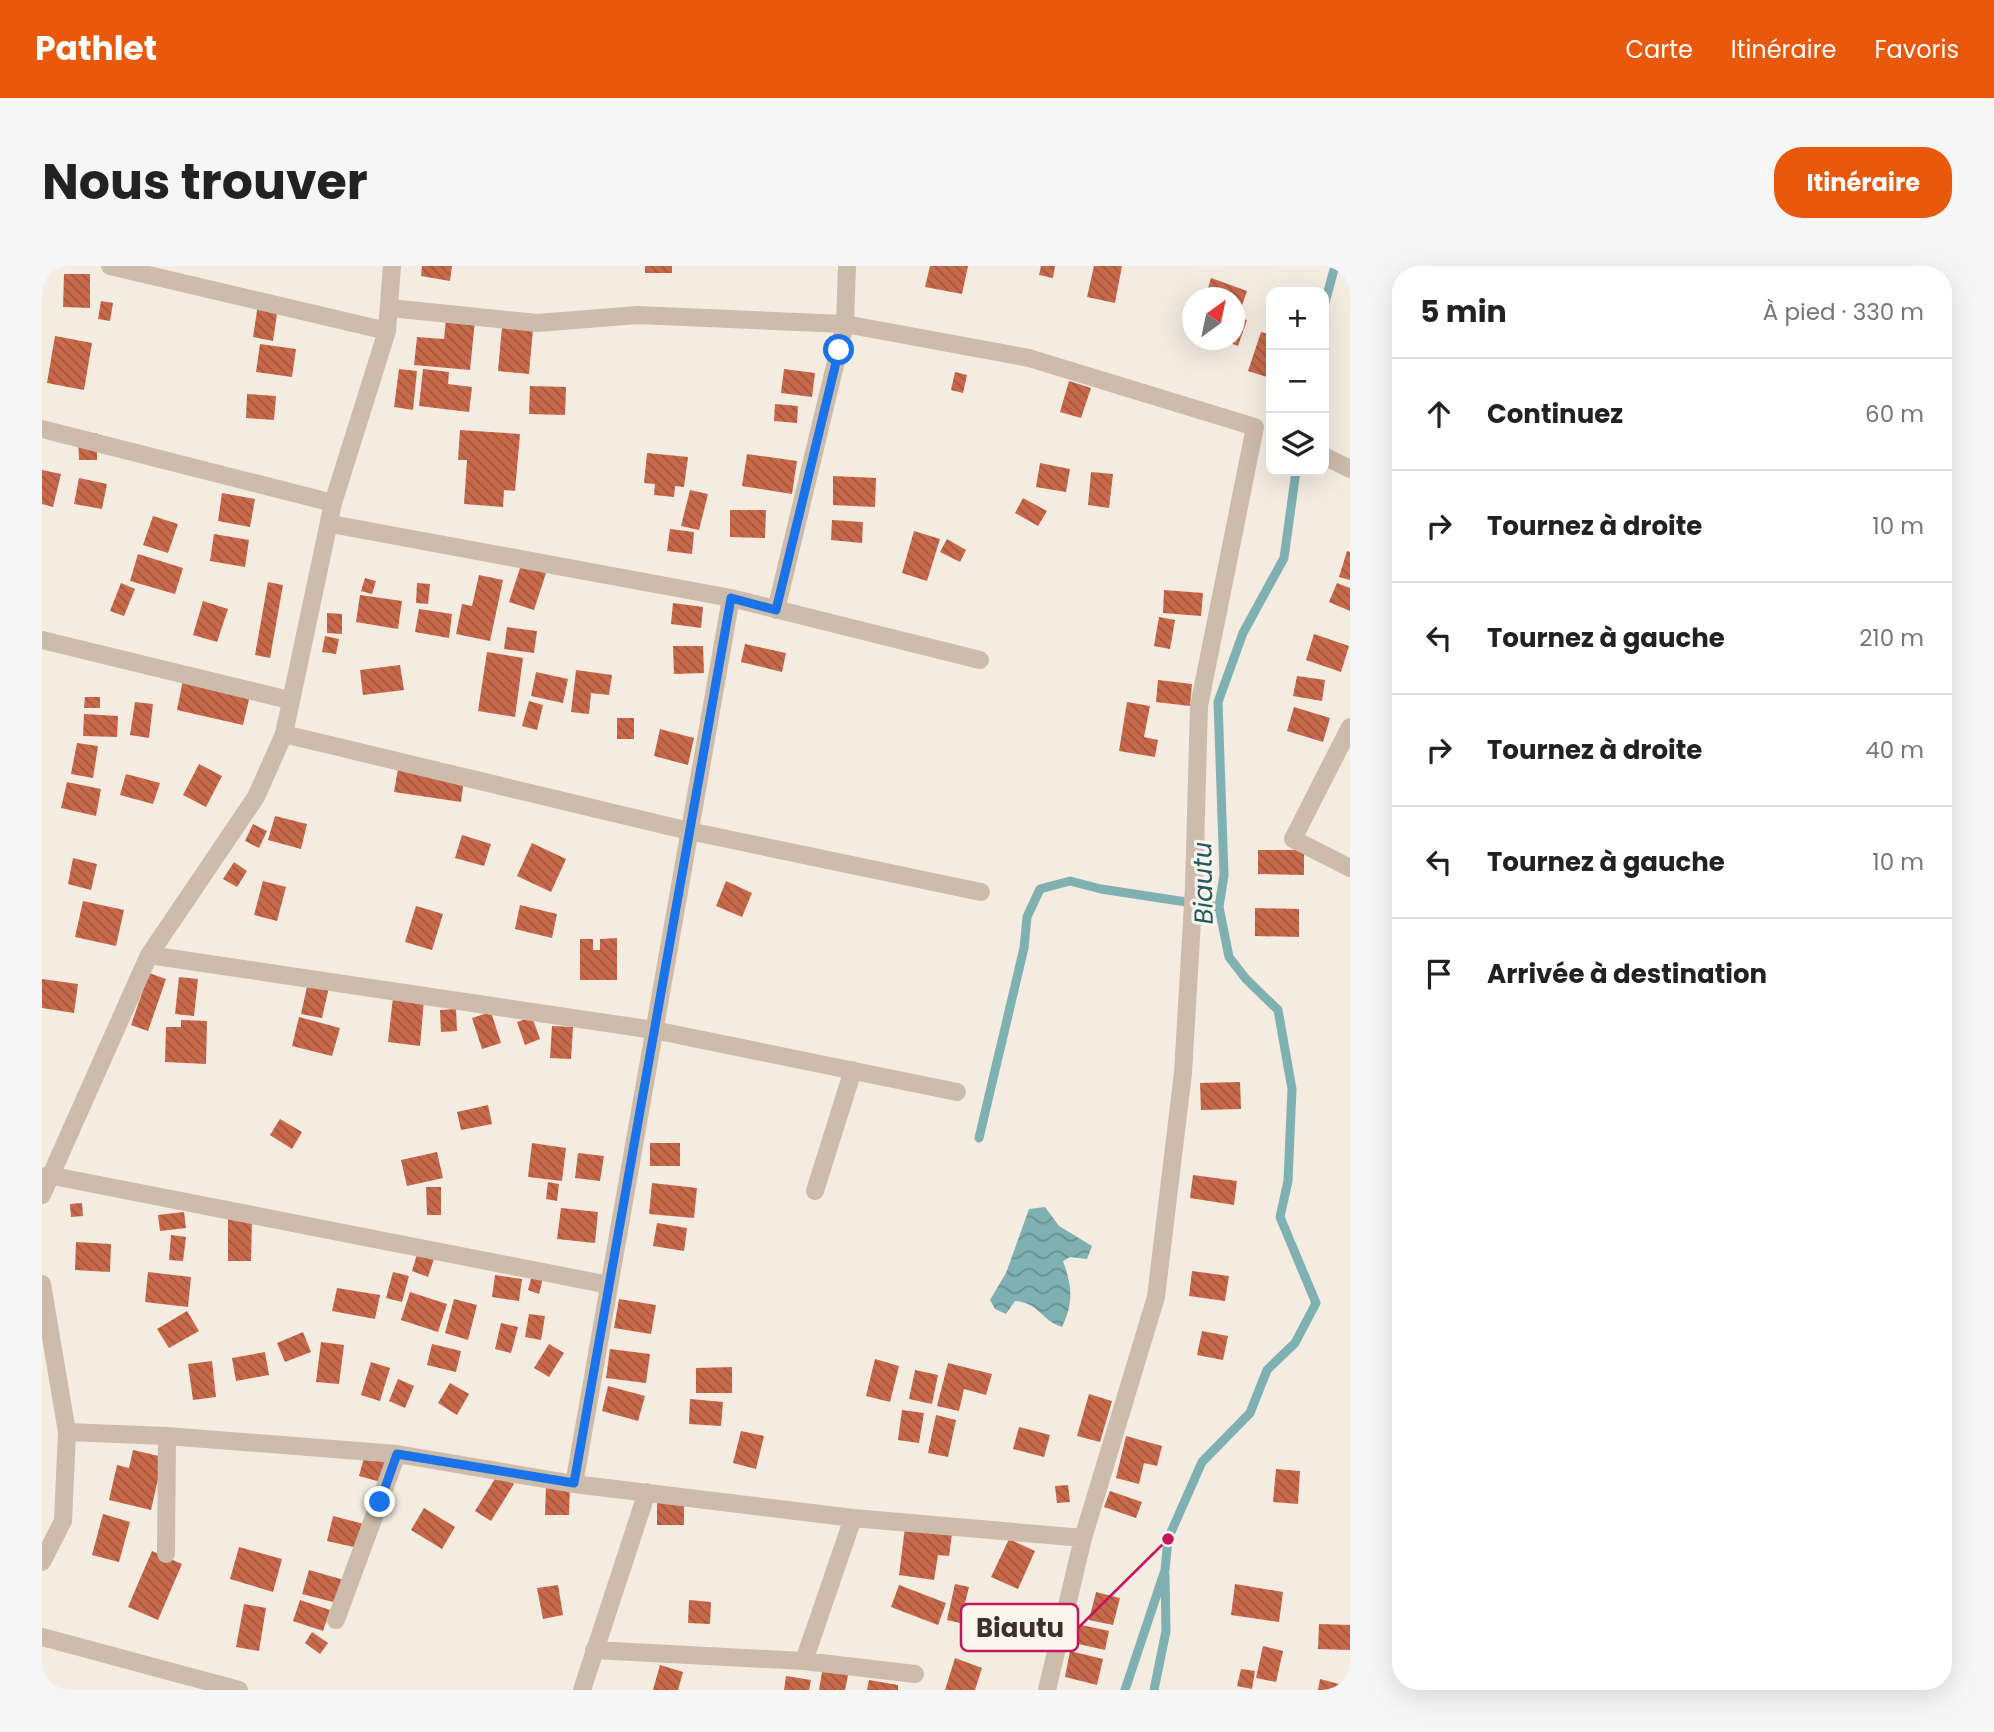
<!DOCTYPE html>
<html lang="fr">
<meta charset="utf-8">
<style>
body{margin:0;font-family:Poppins,sans-serif;background:#f6f6f6;color:#222}
.controls{position:absolute;right:21px;top:21px;display:grid;overflow:hidden;border-radius:14px;box-shadow:0 7px 28px #0002}
.controls button{width:63px;height:63px;display:grid;place-items:center;padding:0;border:0;border-bottom:2px solid #e0e0e0;background:#fff;color:#222;font:35px sans-serif}
.compass{position:absolute;left:1140px;top:21px;width:63px;height:63px;border-radius:50%;background:#fff;box-shadow:0 7px 28px #0002;rotate:33deg}
.stop{position:absolute;width:21px;height:21px;margin:-16px;border:5px solid #1a73e8;border-radius:50%;background:#fff}
.stop.end{background:#1a73e8;border-color:#fff;box-shadow:0 2px 7px #0008}
.list{margin:0;padding:0;list-style:none}
h2{display:flex;justify-content:space-between;align-items:center;height:91px;margin:0;padding:0 28px;font-size:30px}
h2 small{font-size:23px;font-weight:400;color:#767676}
.list li{display:grid;grid-template-columns:46px 1fr auto;gap:21px;align-items:center;box-sizing:border-box;height:112px;padding:0 28px;border-top:2px solid #e0e0e0}
.list b{display:block;font-size:26px;white-space:nowrap}
.list em{font-size:23px;font-style:normal;color:#767676}
.icon{flex:none;width:38px;height:38px;fill:none;stroke:currentColor;stroke-width:2;stroke-linecap:round;stroke-linejoin:round}
.map{position:relative;flex:none;width:1308px;height:1424px;overflow:hidden;border-radius:28px}
header{display:flex;align-items:center;gap:42px;box-sizing:border-box;height:98px;padding:0 35px;background:#ea580c;color:#fff}
header strong{font-size:33px}
nav{display:flex;gap:38px;margin-inline-start:auto;font-size:24px}
.intro{display:flex;align-items:center;justify-content:space-between;box-sizing:border-box;height:168px;padding:0 42px}
h1{margin:0;font-size:49px}
.button{padding:18px 32px;border-radius:28px;background:#ea580c;color:#fff;font-size:24px;font-weight:700}
main{display:flex;gap:42px;padding:0 42px}
aside{flex:1;background:#fff;border-radius:28px;box-shadow:0 7px 28px #0002}
.map>svg:first-child{display:block}
</style>
<header>
<strong>Pathlet</strong>
<nav><a>Carte</a><a>Itinéraire</a><a>Favoris</a></nav>
</header>
<div class="intro"><h1>Nous trouver</h1><a class="button">Itinéraire</a></div>
<main>
<div class="map">
<svg width="1308" height="1424" viewBox="0 0 1308 1424">
<defs>
<pattern id="water-waves" width="16" height="10" patternUnits="userSpaceOnUse" patternTransform="scale(1.75)"><rect width="16" height="10" fill="#7fb0b2"/><path d="M0 5q4-4 8 0t8 0" fill="none" stroke="#699091"/></pattern>
<pattern id="building-back-hatch" width="6" height="6" patternUnits="userSpaceOnUse" patternTransform="scale(1.75)"><rect width="6" height="6" fill="#c8694b"/><path d="M-1 5l2 2M0 0l6 6M5-1l2 2" fill="none" stroke="#a4573f"/></pattern>
</defs>
<rect width="100%" height="100%" fill="#f4ebe1"/>
<path fill="url(#water-waves)" d="M1003,941L1017,960L1050,980L1045,993L1028,991L1021,995C1030,1020 1032,1036 1020,1061C998,1054 999,1038 973,1035L964,1048L953,1043L948,1034L964,1007L987,943Z"/>
<g fill="none" stroke-linecap="round" stroke-linejoin="round">
<path stroke="#7fb0b2" stroke-width="9" d="M1282,40L1293,0
M937,872L982,682L985,651L998,623L1028,615L1059,623L1177,641
M1083,1424L1123,1304L1126,1273L1160,1196L1208,1147L1225,1104L1253,1077L1274,1037L1238,951L1246,915L1250,823L1236,744L1204,713L1187,691L1177,641L1182,609L1176,436L1201,367L1242,292L1254,205
M1112,1424L1124,1365L1123,1309"/>
</g>
<path fill="url(#building-back-hatch)" d="M380,0H410L408,15L379,10Z
M603,0H630V7H603Z
M888,0H926L920,28L883,21Z
M999,0H1013L1011,12L997,9Z
M1052,0H1080L1073,37L1045,31Z
M22,8H48V42L21,41Z
M1169,12L1205,25L1198,45L1192,43V32H1163Z
M59,35L71,37L68,55L56,53Z
M216,38L236,41L231,75L211,71Z
M1192,50L1205,54L1196,80L1180,74H1192Z
M404,53L433,55L428,104L372,99L375,71L402,73Z
M460,61L491,63L487,108L456,105Z
M1219,66L1229,69V99L1225,111L1206,105Z
M13,70L50,77L42,124L5,117Z
M218,78L254,83L250,111L214,106Z
M357,103L375,105L371,144L352,141Z
M381,103L407,106L406,118L430,121L427,146L377,140Z
M742,103L773,107L770,131L739,127Z
M913,106L925,109L921,127L909,124Z
M1027,115L1049,122L1039,152L1018,146Z
M488,120L524,121L523,149L487,148Z
M205,128L234,130L232,154L204,152Z
M733,138L756,140L755,157L732,155Z
M418,164L478,168L473,225L462,224L461,241L422,238L425,194H416Z
M36,167H55V194H37Z
M605,187L646,191L642,221L633,220L632,231L612,229L613,218L602,217Z
M705,188L755,195L750,228L700,220Z
M998,197L1028,203L1024,226L994,221Z
M0,204L19,208L11,241L0,238Z
M1049,206L1071,208L1067,242L1046,239Z
M791,210L834,212L833,241L791,239Z
M37,212L65,218L60,243L32,238Z
M648,224L666,228L657,264L639,260Z
M180,227L213,233L208,261L176,255Z
M981,232L1005,245L996,260L973,247Z
M688,244H724L723,272L688,271Z
M111,250L136,258L126,287L101,279Z
M790,254L821,256L820,277L789,274Z
M628,263L652,266L650,288L625,285Z
M872,265L898,273L885,315L860,307Z
M172,268L207,274L203,301L168,295Z
M905,273L924,284L918,296L898,286Z
M1305,285L1308,286V314L1297,311Z
M96,288L141,302L133,328L88,315Z
M479,299L504,307L492,344L467,336Z
M437,309L461,314L448,375L414,368L420,338L430,340Z
M323,312L334,315L330,328L319,325Z
M226,316L241,319L228,392L213,389Z
M79,317L93,323L82,350L68,345Z
M375,317L388,318L386,338L374,337Z
M1295,317L1308,322V345L1287,336Z
M1122,324L1161,327L1159,350L1121,347Z
M318,329L360,335L356,363L314,356Z
M161,335L186,343L175,376L151,369Z
M631,337L661,341L659,362L629,358Z
M377,343L410,348L407,372L373,366Z
M285,347L300,348V368L285,367Z
M1117,351L1133,354L1128,383L1112,380Z
M465,361L495,365L492,387L462,383Z
M1272,368L1307,380L1299,406L1264,394Z
M283,370L297,373L294,388L280,386Z
M703,378L744,387L740,406L699,396Z
M631,380H661L662,407L632,408Z
M445,386L481,392L473,451L436,445Z
M358,399L362,424L321,429L318,404Z
M534,404L570,409L567,429L549,427L547,448L529,446Z
M494,406L526,413L521,437L489,430Z
M142,409L209,425L201,459L135,444Z
M1255,410L1283,414L1280,435L1251,430Z
M1116,414L1150,418L1148,440L1114,436Z
M43,431H58V442H42Z
M487,435L501,439L495,464L480,460Z
M93,436L111,438L107,472L88,469Z
M1085,436L1108,440L1102,471L1116,474L1113,491L1077,485Z
M1252,441L1288,452L1281,476L1245,465Z
M42,448L76,450L75,471L41,470Z
M575,452H592V473H575Z
M618,463L652,472L646,499L612,490Z
M35,477L56,480L51,512L29,508Z
M157,498L180,510L164,541L141,529Z
M356,503L422,513L419,536L352,526Z
M84,508L118,517L111,538L78,529Z
M25,516L59,523L54,550L19,542Z
M233,550L265,558L259,583L226,574Z
M211,558L225,565L217,582L203,575Z
M420,569L449,578L442,600L413,592Z
M490,577L524,593L509,626L475,610Z
M1216,584H1262V609L1216,608Z
M31,592L55,598L49,624L26,618Z
M192,596L205,605L195,621L181,613Z
M221,615L244,621L235,655L212,649Z
M684,615L710,627L700,651L674,640Z
M41,635L82,644L74,680L33,671Z
M478,639L515,648L510,672L473,663Z
M374,640L401,648L390,684L363,676Z
M1213,642L1257,643V671L1213,670Z
M575,672V714H538V673H551V684H558V673Z
M107,707L124,713L106,765L89,759Z
M137,711L156,713L152,750L133,748Z
M0,713L36,718L32,747L0,742Z
M266,716L287,721L280,752L259,748Z
M351,731L382,734L378,780L346,776Z
M414,743L415,765L399,766L398,744Z
M449,746L459,777L440,783L430,752Z
M257,751L298,762L290,790L250,780Z
M490,751L498,773L483,779L475,756Z
M139,754L165,755L164,798L123,796L124,761H139Z
M510,760L531,761L529,793L508,792Z
M1198,816L1199,843L1159,844L1158,817Z
M446,839L450,858L419,864L415,846Z
M238,853L260,866L250,883L228,869Z
M490,877L524,882L520,915L486,911Z
M608,877H638V900H608Z
M395,886L401,912L365,920L359,894Z
M536,887L562,890L558,915L533,912Z
M1151,909L1195,915L1192,939L1148,932Z
M506,916L517,918L515,935L504,933Z
M610,917L655,922L652,952L607,948Z
M384,921H399V949H385Z
M40,937L41,950L29,951L28,938Z
M519,942L556,946L553,977L515,973Z
M142,946L144,962L118,965L116,949Z
M186,952L210,953L209,995H186Z
M615,957L645,962L642,985L611,980Z
M129,969L144,971L141,995L127,994Z
M34,976L69,978L68,1006L33,1004Z
M376,985L393,990L386,1011L370,1005Z
M1150,1005L1187,1010L1183,1035L1147,1030Z
M106,1006L149,1011L146,1041L103,1036Z
M351,1006L367,1010L360,1036L344,1032Z
M453,1009L480,1013L477,1035L450,1031Z
M490,1009L501,1012L497,1028L486,1024Z
M295,1022L338,1029L333,1053L290,1045Z
M368,1026L405,1038L396,1066L359,1054Z
M412,1033L435,1039L426,1074L403,1067Z
M577,1033L614,1039L609,1068L572,1062Z
M145,1045L157,1065L127,1082L115,1063Z
M487,1048L503,1050L499,1074L483,1071Z
M459,1057L476,1061L469,1087L453,1083Z
M1160,1065L1186,1070L1181,1094L1155,1089Z
M261,1066L269,1086L243,1096L235,1077Z
M279,1076L302,1079L297,1118L274,1116Z
M390,1078L419,1085L414,1106L385,1099Z
M507,1078L522,1087L507,1111L492,1102Z
M568,1083L608,1088L604,1117L564,1112Z
M223,1086L227,1109L194,1115L190,1092Z
M833,1093L857,1100L848,1136L824,1130Z
M170,1095L174,1131L151,1134L146,1098Z
M329,1096L348,1102L338,1135L319,1129Z
M906,1097L950,1108L944,1129L922,1123L917,1145L895,1140Z
M690,1101V1127H654V1102Z
M873,1104L896,1109L890,1138L867,1133Z
M356,1113L372,1120L363,1142L347,1135Z
M408,1117L427,1128L415,1149L396,1137Z
M566,1120L603,1130L596,1155L560,1145Z
M1047,1128L1070,1135L1058,1176L1035,1170Z
M648,1133L681,1136L679,1160L647,1158Z
M860,1144L882,1147L877,1177L856,1174Z
M894,1149L914,1154L906,1191L886,1187Z
M977,1161L1008,1169L1002,1191L971,1183Z
M699,1165L722,1170L714,1203L691,1197Z
M1084,1170L1120,1180L1115,1200L1102,1197L1097,1218L1074,1212Z
M91,1184L121,1191L109,1244L67,1234L75,1199L87,1202Z
M323,1188L348,1195L342,1217L317,1210Z
M1234,1203L1258,1205L1256,1238L1231,1236Z
M456,1208L472,1218L449,1255L433,1245Z
M504,1218H528L527,1249H503Z
M1026,1219L1028,1236L1015,1237L1013,1220Z
M1068,1225L1100,1236L1094,1252L1062,1241Z
M615,1232H642V1259H615Z
M382,1242L413,1261L400,1283L369,1264Z
M61,1248L88,1256L77,1296L50,1289Z
M291,1250L322,1258L316,1282L285,1275Z
M863,1261L910,1268L907,1290L896,1289L892,1314L857,1309Z
M967,1273L993,1285L976,1323L949,1311Z
M197,1281L240,1293L231,1326L188,1313Z
M110,1285L140,1298L116,1354L86,1341Z
M267,1304L302,1314L295,1337L260,1328Z
M913,1318L927,1321L918,1357L905,1354Z
M1193,1318L1241,1326L1237,1356L1189,1349Z
M516,1319L521,1349L501,1353L495,1322Z
M857,1319L904,1337L896,1359L849,1341Z
M1054,1326L1078,1332L1071,1359L1047,1354Z
M258,1334L288,1344L281,1365L251,1355Z
M647,1334L669,1336L668,1358L646,1357Z
M202,1338L224,1342L217,1385L194,1381Z
M1035,1358L1067,1365L1063,1384L1032,1377Z
M1277,1358L1308,1359V1384L1276,1383Z
M270,1366L286,1377L278,1388L263,1377Z
M1221,1380L1241,1385L1234,1416L1214,1412Z
M1028,1385L1061,1393L1055,1419L1023,1411Z
M913,1392L940,1402L933,1424H903Z
M618,1399L641,1406L636,1424H611Z
M781,1400L807,1405L803,1424H777Z
M1199,1403L1213,1405L1210,1423L1195,1420Z
M744,1410L769,1414L767,1424H742Z
M1278,1413L1304,1420L1303,1424H1276Z
M827,1414L856,1419V1424H825Z"/>
<g fill="none" stroke-linecap="round" stroke-linejoin="round">
<path stroke="#cdbbac" stroke-width="18" d="M68,0L345,65
M348,42L495,57L596,49L803,58L987,92L1213,161L1157,440L1152,621L1141,807L1114,1031L1041,1272L1005,1424
M0,163L291,237
M1282,190L1308,203
M289,258L689,332L938,394
M734,344L803,58L805,0
M0,374L247,434
M1308,461L1251,573L1308,602
M242,468L647,565L939,626
M107,689L612,764L915,826
M6,909L567,1019
M773,925L811,804
M0,929L107,689L214,531L242,468L291,237L345,65L350,0
M0,1018L25,1166L21,1255L0,1296
M25,1166L125,1170L355,1188L532,1218L811,1252L1041,1272
M532,1218L689,332
M124,1288L125,1170
M294,1354L355,1188
M0,1371L197,1424
M552,1384L762,1395L873,1408
M762,1395L811,1252
M540,1424L605,1226"/>
</g>
<g fill="none" stroke-linecap="round" stroke-linejoin="round">
<path stroke="#1a73e8" stroke-width="9" d="M338,1236L355,1188L532,1217L689,332L734,344L797,84"/>
</g>
<g text-anchor="middle" stroke-width="6" stroke-linejoin="round" paint-order="stroke">
<g font-size="26" font-style="italic" fill="#1f5a5e" stroke="#fbf5ee">
<text transform="translate(1161 617) rotate(-91)" y="9">Biautu</text>
</g>
</g>
<path fill="none" stroke="#c2185b" stroke-width="2.5" d="M1126 1273L1036 1362"/>
<circle fill="#c2185b" stroke="#fbf5ee" stroke-width="2.5" cx="1126" cy="1273" r="7"/>
<rect fill="#fbf5ee" stroke="#c2185b" stroke-width="2.5" x="919" y="1338" width="117" height="47" rx="7"/>
<g font-size="26" text-anchor="middle" font-weight="bold" fill="#3b302b">
<text x="978" y="1371">Biautu</text>
</g>
</svg>
<div class="controls">
<button>+</button>
<button>−</button>
<button><svg class="icon" aria-label="layers" viewBox="0 0 24 24"><path d="M12 4l9 5-9 5-9-5zM3 14l9 5 9-5"/></svg></button>
</div>
<svg class="compass" viewBox="-18 -18 36 36"><path d="M0-13l5 13h-10z" fill="#e53935"/><path d="M0 13l5-13h-10z" fill="#767676"/></svg>
<div class="stop" style="left:797px;top:84px"></div>
<div class="stop end" style="left:338px;top:1236px"></div>
</div>
<aside>
<h2>5 min<small>À pied · 330 m</small></h2>
<ul class="list">
<li><svg class="icon" aria-label="ahead" viewBox="0 0 24 24"><path d="M12 20V5M6 11l6-6 6 6"/></svg><div><b>Continuez</b></div><em>60 m</em></li>
<li><svg class="icon" aria-label="right" viewBox="0 0 24 24"><path d="M7 20v-9h11M14 6l5 5-5 5"/></svg><div><b>Tournez à droite</b></div><em>10 m</em></li>
<li><svg class="icon" aria-label="left" viewBox="0 0 24 24"><path d="M17 20v-9H6M10 6l-5 5 5 5"/></svg><div><b>Tournez à gauche</b></div><em>210 m</em></li>
<li><svg class="icon" aria-label="right" viewBox="0 0 24 24"><path d="M7 20v-9h11M14 6l5 5-5 5"/></svg><div><b>Tournez à droite</b></div><em>40 m</em></li>
<li><svg class="icon" aria-label="left" viewBox="0 0 24 24"><path d="M17 20v-9H6M10 6l-5 5 5 5"/></svg><div><b>Tournez à gauche</b></div><em>10 m</em></li>
<li><svg class="icon" aria-label="arrive" viewBox="0 0 24 24"><path d="M6 21V4h12l-3 4 3 4H6"/></svg><div><b>Arrivée à destination</b></div></li>
</ul>
</aside>
</main>
